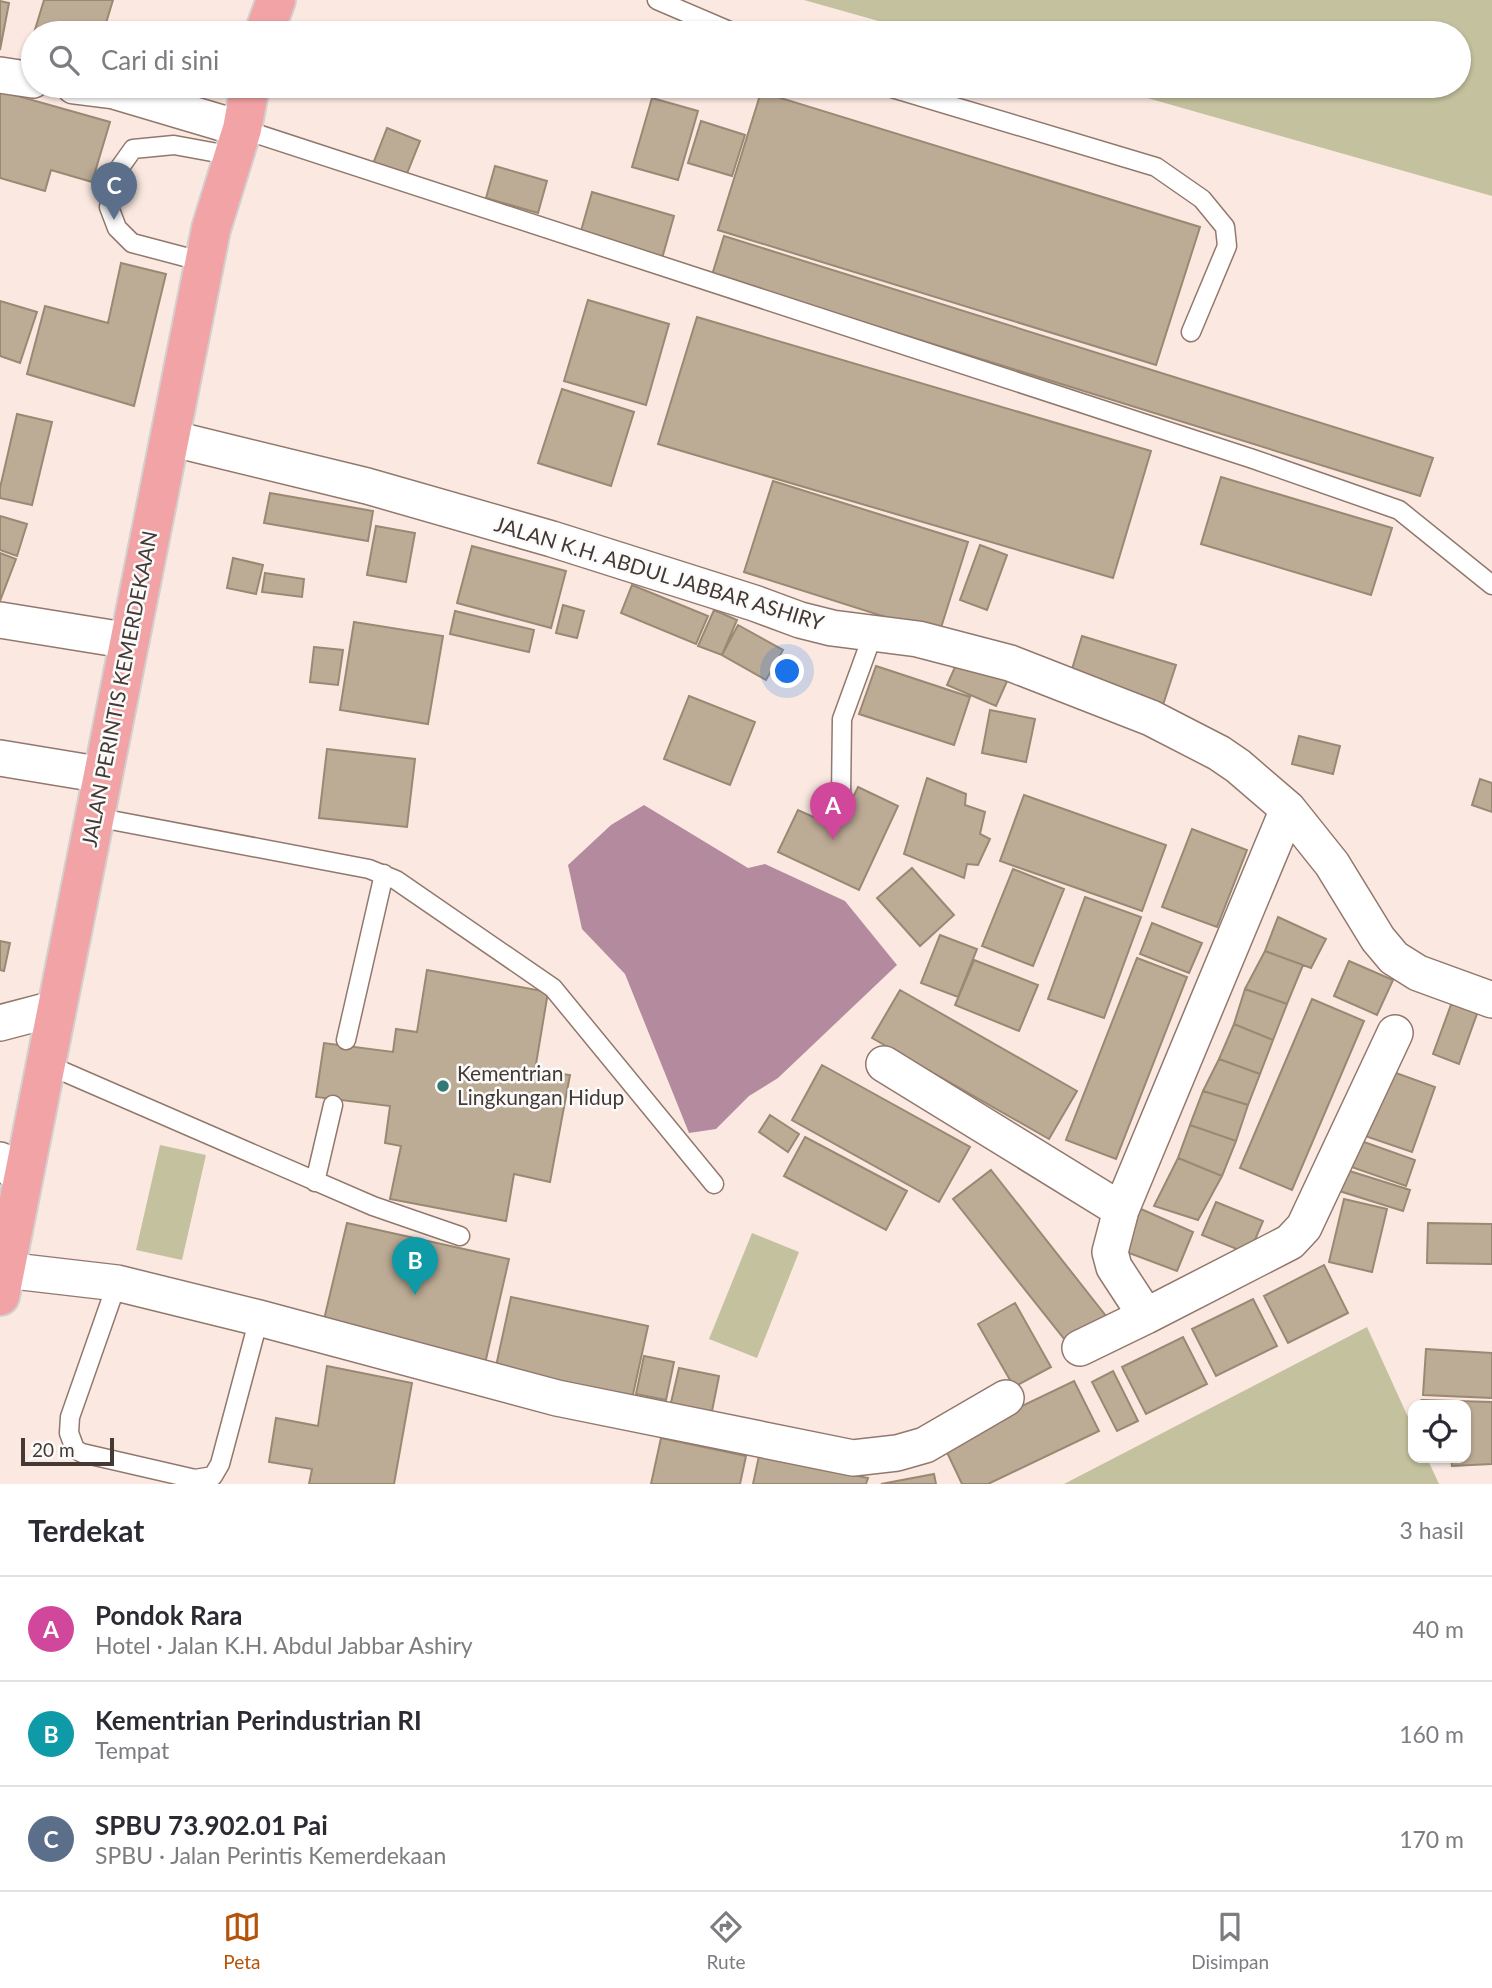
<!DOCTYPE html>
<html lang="id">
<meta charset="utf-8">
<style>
body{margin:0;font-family:Lato,sans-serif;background:#f7f7f7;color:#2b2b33}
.controls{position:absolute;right:21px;bottom:21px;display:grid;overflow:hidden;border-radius:14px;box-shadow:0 2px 5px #0004}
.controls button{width:63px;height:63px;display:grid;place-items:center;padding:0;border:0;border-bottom:2px solid #e1e1e2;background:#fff;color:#2b2b33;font:35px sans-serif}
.scale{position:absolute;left:21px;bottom:18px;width:93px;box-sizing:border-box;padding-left:7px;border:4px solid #453934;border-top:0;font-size:19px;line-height:24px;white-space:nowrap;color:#453934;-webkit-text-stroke:5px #fbfbfb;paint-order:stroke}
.you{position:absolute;left:788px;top:672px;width:24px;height:24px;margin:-18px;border:5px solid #fff;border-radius:50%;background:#1a73e8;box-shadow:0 0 0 10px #1a73e833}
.badge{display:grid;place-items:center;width:46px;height:46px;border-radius:50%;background:#b45309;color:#fff;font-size:23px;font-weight:700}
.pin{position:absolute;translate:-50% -58px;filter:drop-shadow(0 2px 4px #0008)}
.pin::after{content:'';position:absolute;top:37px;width:24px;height:21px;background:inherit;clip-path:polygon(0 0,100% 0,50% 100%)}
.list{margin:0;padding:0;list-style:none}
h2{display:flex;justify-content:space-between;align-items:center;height:91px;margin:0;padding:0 28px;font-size:30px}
h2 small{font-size:23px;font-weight:400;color:#7c7c81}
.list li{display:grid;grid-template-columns:46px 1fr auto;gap:21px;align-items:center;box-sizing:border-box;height:105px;padding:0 28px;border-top:2px solid #e1e1e2}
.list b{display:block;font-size:26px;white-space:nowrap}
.list p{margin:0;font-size:23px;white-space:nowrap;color:#7c7c81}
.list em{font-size:23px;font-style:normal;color:#7c7c81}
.icon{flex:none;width:38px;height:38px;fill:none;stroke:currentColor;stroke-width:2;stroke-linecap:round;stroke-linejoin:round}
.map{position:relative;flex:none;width:1492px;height:1484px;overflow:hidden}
.search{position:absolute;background:#fff;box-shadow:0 2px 5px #0004;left:21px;right:21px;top:21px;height:77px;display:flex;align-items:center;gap:18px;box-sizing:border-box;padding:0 24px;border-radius:38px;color:#7c7c81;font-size:26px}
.sheet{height:406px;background:#fff}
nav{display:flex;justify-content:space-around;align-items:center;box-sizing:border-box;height:98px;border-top:2px solid #e1e1e2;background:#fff;font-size:19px;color:#7c7c81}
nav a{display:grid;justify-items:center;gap:4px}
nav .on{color:#b45309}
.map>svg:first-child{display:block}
</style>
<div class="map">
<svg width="1492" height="1484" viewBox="0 0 1492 1484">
<rect width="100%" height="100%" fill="#fbe9e1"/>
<path fill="#c4c19e" d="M804,0H1492V196L1105,86H1459V33H921Z
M160,1145L206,1155L182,1260L136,1250Z
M752,1233L799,1252L757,1358L709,1339Z
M1367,1327L1413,1428V1458H1427L1439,1484H1064Z"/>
<path fill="#b48a9e" d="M644,805L748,868L765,864L845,901L897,965L778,1078L749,1096L716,1129L689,1133L625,974L582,929L568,865L611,825Z"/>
<path fill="#bcab95" stroke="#998973" stroke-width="2" d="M44,0H113L103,33H34Z
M0,1L9,3L0,50Z
M619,24L626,33H607Z
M0,91L110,122L92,182L51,170L45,191L0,178Z
M761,92L1200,227L1156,365L718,230Z
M652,98L698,111L678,180L632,167Z
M701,121L745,135L732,176L688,163Z
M387,128L420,141L406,176L373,164Z
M495,166L547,181L538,213L486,198Z
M592,192L674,216L661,262L579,238Z
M724,236L1433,458L1420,496L712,275Z
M121,263L166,274L134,406L27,374L45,306L108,323Z
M588,300L669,324L646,405L564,381Z
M0,301L37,312L20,363L0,356Z
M697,317L1151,451L1113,578L658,444Z
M562,389L634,412L611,486L538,463Z
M17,414L52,422L32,505L0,498V488Z
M1221,477L1392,528L1371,595L1201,544Z
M773,481L968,542L939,634L744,572Z
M270,493L373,511L368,541L264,523Z
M0,516L27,524L17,556L0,550Z
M376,526L415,533L406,582L367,575Z
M980,545L1007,555L987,610L960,600Z
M472,546L566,571L551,628L457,603Z
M0,553L16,559L0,601Z
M233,558L263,565L256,594L227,588Z
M265,573L304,579L302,597L262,592Z
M632,585L708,616L696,644L621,613Z
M563,605L584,611L577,638L556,633Z
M714,610L737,620L722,655L698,646Z
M455,611L534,630L529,652L450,634Z
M354,622L443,636L428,724L340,710Z
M738,625L783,650L766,680L722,655Z
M1082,636L1176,665L1162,708L1069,679Z
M314,647L343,650L338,685L310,682Z
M959,658L1008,679L996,706L947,685Z
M876,666L970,697L954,745L859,714Z
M689,696L755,722L730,785L664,759Z
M990,710L1035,719L1026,762L982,753Z
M1299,736L1340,746L1333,774L1292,764Z
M327,749L415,759L407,827L319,818Z
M927,778L966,794L965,805L985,812L980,834L990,839L978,865L967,864L964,878L904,854Z
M1480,779L1492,783V812L1472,805Z
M858,787L898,806L859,890L778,852L798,810L838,828Z
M1024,795L1166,845L1142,911L1000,861Z
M1192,829L1247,850L1217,927L1162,907Z
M912,868L954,915L920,946L877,898Z
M1013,869L1064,889L1033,966L982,946Z
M1085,897L1141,917L1104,1018L1048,999Z
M1278,917L1326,939L1311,968L1265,951Z
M1152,923L1202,943L1189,973L1140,954Z
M940,935L977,949L958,997L921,983Z
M0,941L10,943L4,971L0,970Z
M1265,951L1303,965L1287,1004L1245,989Z
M1137,958L1187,977L1116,1159L1066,1140Z
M974,960L1038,985L1019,1031L955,1005Z
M1349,961L1393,980L1377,1015L1334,996Z
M427,970L548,992L535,1070L570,1075L550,1182L514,1174L506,1221L390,1199L401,1146L385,1143L390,1106L316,1097L324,1043L393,1052L396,1029L417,1032Z
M1245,989L1287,1004L1273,1040L1234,1024Z
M900,990L1077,1091L1049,1139L872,1038Z
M1312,999L1364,1021L1292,1190L1240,1168Z
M1452,1002L1478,1011L1459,1064L1433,1054Z
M1234,1024L1273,1040L1260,1074L1219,1059Z
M1219,1059L1260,1074L1248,1105L1203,1091Z
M822,1065L970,1147L939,1202L792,1120Z
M1385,1069L1435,1087L1412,1152L1362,1135Z
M1203,1091L1248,1105L1236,1141L1190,1125Z
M770,1115L799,1134L788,1152L759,1132Z
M1190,1125L1236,1141L1222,1176L1178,1158Z
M805,1137L907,1191L886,1230L784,1176Z
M1350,1137L1415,1160L1406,1186L1340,1163Z
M1178,1158L1222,1176L1198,1220L1154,1206Z
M1340,1168L1410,1190L1403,1211L1333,1189Z
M991,1170L1110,1321L1073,1350L953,1199Z
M1344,1199L1387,1209L1372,1272L1329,1262Z
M1216,1202L1263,1221L1249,1254L1202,1235Z
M1141,1209L1193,1232L1177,1271L1121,1250Z
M347,1223L509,1259L484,1368L321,1332Z
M1428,1223L1492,1224V1264L1427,1263Z
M1324,1265L1348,1313L1288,1343L1264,1296Z
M511,1297L648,1326L632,1399L495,1371Z
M1253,1299L1277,1346L1216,1376L1192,1329Z
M1015,1303L1051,1367L1014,1387L978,1324Z
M1183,1337L1207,1384L1146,1414L1122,1367Z
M1426,1349L1492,1353V1398L1423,1395Z
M644,1356L674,1362L666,1400L636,1394Z
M327,1366L412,1383L394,1484H309L312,1469L269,1462L276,1418L318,1426Z
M679,1368L719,1376L711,1416L670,1407Z
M1113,1371L1138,1421L1117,1431L1092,1382Z
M1074,1381L1099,1431L988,1484H962L943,1444Z
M1422,1400L1492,1402V1464L1452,1466L1451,1458H1466V1405H1425Z
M661,1438L746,1456L740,1484H651Z
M759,1456L868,1478L866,1484H753Z
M934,1474L936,1484H881Z"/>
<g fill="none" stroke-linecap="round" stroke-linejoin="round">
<g stroke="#92786c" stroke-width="21">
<path id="lane" d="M657,0L734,33
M885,86L1156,167L1202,199L1225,227L1227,246L1191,332
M242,129L1253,459L1399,510L1492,585
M204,262L132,243L117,228L109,207L116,173L133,149L174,145L234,156
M841,798L842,719L873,634
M95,817L369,869L396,880L553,988L714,1184
M346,1040L384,874
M46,1064L373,1206L460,1236
M315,1182L333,1105
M117,1283L70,1417L69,1433L75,1449L82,1453L195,1479L213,1476L220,1464L259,1318"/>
</g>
<g stroke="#92786c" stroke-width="38">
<path id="street" d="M0,75L33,80
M74,86L114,91L242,129
M170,438L367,486L552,539L754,603L800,620L832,628L918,639L1010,663L1151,718L1219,753L1238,766L1288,809L1332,864L1378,939L1394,958L1418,973L1492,1000
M0,620L130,641
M0,758L103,775
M0,1023L57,1008
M884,1064L1121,1210L1288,809
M0,1160L23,1178
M1121,1210L1110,1252L1114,1267L1146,1316L1290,1242L1304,1227L1395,1033
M5,1270L117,1283L259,1318L557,1398L853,1458L897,1453L925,1445L1006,1398
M1080,1348L1146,1316"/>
</g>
<g stroke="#d2cfce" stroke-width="42">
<path id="highway" d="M264,33L276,0
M0,1296L211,229L242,129L250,86"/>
</g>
<use href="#lane" stroke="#fff" stroke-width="18"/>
<use href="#street" stroke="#fff" stroke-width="35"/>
<use href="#highway" stroke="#f2a3a5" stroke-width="38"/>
</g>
<circle fill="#307974" stroke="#fbfbfb" stroke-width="2.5" cx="443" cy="1086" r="7"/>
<g text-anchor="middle" stroke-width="5" stroke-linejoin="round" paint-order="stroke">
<g font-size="21" fill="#453934" stroke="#fbfbfb">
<text transform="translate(659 574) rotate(17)" y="7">JALAN K.H. ABDUL JABBAR ASHIRY</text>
<text transform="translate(120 689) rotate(-79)" y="7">JALAN PERINTIS KEMERDEKAAN</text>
</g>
<g font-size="21" fill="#453934" stroke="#fbfbfb" text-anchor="start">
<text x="457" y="1081">Kementrian<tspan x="457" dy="24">Lingkungan Hidup</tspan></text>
</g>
</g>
</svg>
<div class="controls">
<button><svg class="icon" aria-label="locate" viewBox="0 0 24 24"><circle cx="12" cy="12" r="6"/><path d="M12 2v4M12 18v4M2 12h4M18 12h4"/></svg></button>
</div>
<div class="scale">20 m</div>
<div class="you"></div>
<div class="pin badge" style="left:833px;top:840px;background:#d1479c">A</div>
<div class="pin badge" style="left:415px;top:1295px;background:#0f9aa8">B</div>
<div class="pin badge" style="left:114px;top:220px;background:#5c6f8a">C</div>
<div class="search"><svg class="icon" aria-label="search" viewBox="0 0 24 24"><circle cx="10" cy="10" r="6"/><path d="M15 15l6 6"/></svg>Cari di sini</div>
</div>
<section class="sheet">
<h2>Terdekat<small>3 hasil</small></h2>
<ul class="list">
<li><span class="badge" style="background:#d1479c">A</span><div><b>Pondok Rara</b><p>Hotel · Jalan K.H. Abdul Jabbar Ashiry</p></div><em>40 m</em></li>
<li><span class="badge" style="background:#0f9aa8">B</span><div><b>Kementrian Perindustrian RI</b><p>Tempat</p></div><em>160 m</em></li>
<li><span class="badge" style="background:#5c6f8a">C</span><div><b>SPBU 73.902.01 Pai</b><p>SPBU · Jalan Perintis Kemerdekaan</p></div><em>170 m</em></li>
</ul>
</section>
<nav>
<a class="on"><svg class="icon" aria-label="map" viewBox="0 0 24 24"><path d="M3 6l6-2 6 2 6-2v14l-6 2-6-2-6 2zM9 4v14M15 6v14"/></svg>Peta</a>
<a><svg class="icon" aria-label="directions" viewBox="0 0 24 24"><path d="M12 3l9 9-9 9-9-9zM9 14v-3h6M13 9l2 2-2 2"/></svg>Rute</a>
<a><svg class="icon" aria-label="saved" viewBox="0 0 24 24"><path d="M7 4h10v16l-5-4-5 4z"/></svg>Disimpan</a>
</nav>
